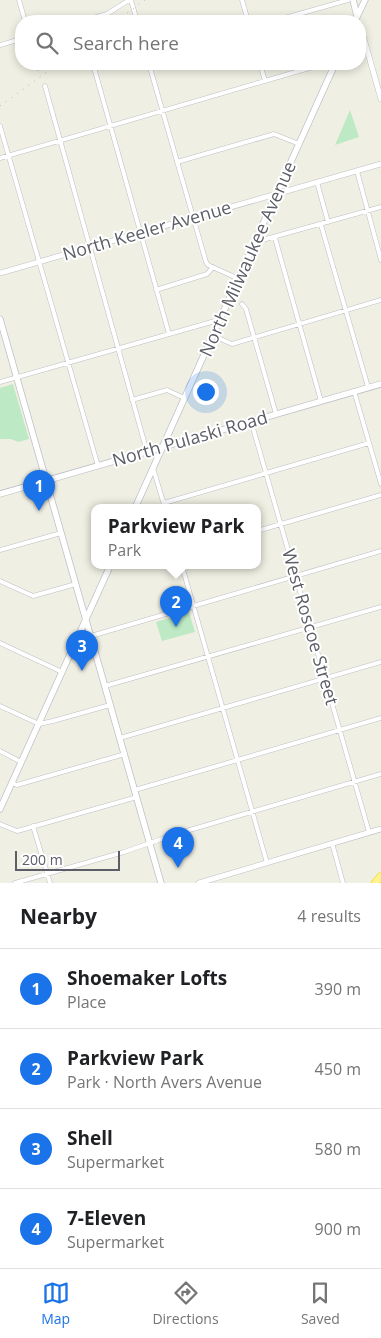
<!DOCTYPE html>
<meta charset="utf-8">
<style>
body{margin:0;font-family:"Open Sans",sans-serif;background:#f2f2f2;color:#202124}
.scale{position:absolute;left:15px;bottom:12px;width:105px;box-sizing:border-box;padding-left:5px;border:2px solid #5b5e66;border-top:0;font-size:14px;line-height:18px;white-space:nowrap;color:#5b5e66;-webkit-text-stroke:4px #fff;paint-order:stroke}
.you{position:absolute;left:205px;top:391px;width:18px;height:18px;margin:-12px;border:4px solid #fff;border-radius:50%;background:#1a73e8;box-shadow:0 0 0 8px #1a73e833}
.badge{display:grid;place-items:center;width:32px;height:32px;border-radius:50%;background:#1a73e8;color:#fff;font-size:16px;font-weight:700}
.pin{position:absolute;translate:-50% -41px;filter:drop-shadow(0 1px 2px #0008)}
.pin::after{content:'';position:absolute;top:26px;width:18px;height:15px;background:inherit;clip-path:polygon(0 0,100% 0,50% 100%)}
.popup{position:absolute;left:91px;top:504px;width:170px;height:65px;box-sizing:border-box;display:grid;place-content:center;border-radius:10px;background:#fff;filter:drop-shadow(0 1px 4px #0005);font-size:16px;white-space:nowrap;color:#757577}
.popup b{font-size:19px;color:#202124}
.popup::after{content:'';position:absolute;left:50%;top:100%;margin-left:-10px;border:10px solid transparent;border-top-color:#fff}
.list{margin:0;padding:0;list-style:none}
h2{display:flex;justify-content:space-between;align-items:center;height:65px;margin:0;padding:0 20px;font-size:21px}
h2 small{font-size:16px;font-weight:400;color:#757577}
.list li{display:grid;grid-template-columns:32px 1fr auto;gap:15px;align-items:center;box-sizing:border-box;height:80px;padding:0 20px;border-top:1px solid #e0e0e0}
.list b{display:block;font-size:19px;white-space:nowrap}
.list p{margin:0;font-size:16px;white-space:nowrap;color:#757577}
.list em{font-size:16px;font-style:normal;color:#757577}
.icon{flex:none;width:28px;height:28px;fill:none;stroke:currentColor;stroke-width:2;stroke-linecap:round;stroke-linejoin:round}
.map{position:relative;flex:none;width:381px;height:883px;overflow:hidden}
.search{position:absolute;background:#fff;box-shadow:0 2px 8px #0003;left:15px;right:15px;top:15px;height:55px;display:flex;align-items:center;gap:12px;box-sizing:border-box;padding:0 18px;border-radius:20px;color:#757577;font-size:19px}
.sheet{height:385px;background:#fff}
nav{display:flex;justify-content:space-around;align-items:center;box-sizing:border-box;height:70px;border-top:1px solid #e0e0e0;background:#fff;font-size:14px;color:#757577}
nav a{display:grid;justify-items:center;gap:2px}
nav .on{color:#1a73e8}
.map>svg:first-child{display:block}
</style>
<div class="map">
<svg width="381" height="883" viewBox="0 0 381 883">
<rect width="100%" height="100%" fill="#f0efe3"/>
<path fill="#bde9c4" d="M350,110L359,137L335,145Z
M13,384L29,439L18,442L11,439H0V388Z
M189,612L195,632L162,641L156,622Z"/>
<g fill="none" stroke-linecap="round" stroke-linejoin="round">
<g stroke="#bdbfc6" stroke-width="5">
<path id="minor" d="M19,0L25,21
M131,0L137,21
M242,0L248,21
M83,21L107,14L129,0
M274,21L348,0
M0,45L21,39
M37,64L38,68
M93,64L169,334
M149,64L206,262L208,265L239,279
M260,64L265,81
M45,86L147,452
M0,126L98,466
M0,158L323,64
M177,162L274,134L299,144
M357,171L381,260
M317,182L328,222
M321,225L368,387
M275,238L321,401
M255,242L381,207
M156,290L207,274L213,267
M242,304L246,309L276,414
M214,336L232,344L381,300
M0,382L215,321L219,322
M354,391L381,484
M132,400L167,390L184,398
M251,421L369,832
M153,468L165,508
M164,503L369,443
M257,531L381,495
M0,550L61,533
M134,566H140
M182,566L267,863
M0,581L33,596L76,584
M91,636L381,551
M0,643L62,672
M105,686L381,607
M0,706L39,724L53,721L110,705
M120,738L381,662
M0,751L21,762
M12,783L17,785L125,754
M135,790L381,718
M0,824L17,831L21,830L137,797
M33,826L50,883
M332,843L343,883
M15,883L124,852L176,834L381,774"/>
</g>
<g stroke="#bdbfc6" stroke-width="6">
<path id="tertiary" d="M360,25L381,99
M0,273L381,164
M199,883L381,829"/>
</g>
<g stroke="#bec0c8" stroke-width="7">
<path id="secondary" d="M353,0L357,16
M355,21L365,0
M0,319L161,883
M0,494L381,384
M135,508L335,64
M0,809L110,566"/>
</g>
<g stroke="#f3cc00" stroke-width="8">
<path id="motorway" d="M375,883L381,876"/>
</g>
<use href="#minor" stroke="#fff" stroke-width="4"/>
<use href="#tertiary" stroke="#fff" stroke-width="5"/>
<use href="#secondary" stroke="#fff" stroke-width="5.5"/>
<use href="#motorway" stroke="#fff38b" stroke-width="7"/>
<path stroke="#b7b7b9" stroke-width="1" stroke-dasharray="1 6" stroke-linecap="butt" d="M116,21L145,0
M0,106L58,64"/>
</g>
<g text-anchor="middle" stroke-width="4" stroke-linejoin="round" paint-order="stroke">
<g font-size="18" fill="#5b5e66" stroke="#fff">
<text transform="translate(147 231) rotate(-16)" y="6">North Keeler Avenue</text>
<text transform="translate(248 259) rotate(-66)" y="6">North Milwaukee Avenue</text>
<text transform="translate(190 439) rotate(-16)" y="6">North Pulaski Road</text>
<text transform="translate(310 627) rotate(74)" y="6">West Roscoe Street</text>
</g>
</g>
</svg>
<div class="scale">200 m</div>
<div class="you"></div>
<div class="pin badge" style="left:39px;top:511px">1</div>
<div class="pin badge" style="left:176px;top:627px">2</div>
<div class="popup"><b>Parkview Park</b>Park</div>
<div class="pin badge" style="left:82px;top:671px">3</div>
<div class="pin badge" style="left:178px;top:868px">4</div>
<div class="search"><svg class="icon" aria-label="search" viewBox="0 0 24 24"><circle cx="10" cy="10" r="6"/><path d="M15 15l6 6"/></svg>Search here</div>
</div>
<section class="sheet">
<h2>Nearby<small>4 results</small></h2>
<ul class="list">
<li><span class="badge">1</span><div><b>Shoemaker Lofts</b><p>Place</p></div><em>390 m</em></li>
<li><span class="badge">2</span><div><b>Parkview Park</b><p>Park · North Avers Avenue</p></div><em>450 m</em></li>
<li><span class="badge">3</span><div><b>Shell</b><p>Supermarket</p></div><em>580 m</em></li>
<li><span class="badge">4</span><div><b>7-Eleven</b><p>Supermarket</p></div><em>900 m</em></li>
</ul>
</section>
<nav>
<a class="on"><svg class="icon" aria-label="map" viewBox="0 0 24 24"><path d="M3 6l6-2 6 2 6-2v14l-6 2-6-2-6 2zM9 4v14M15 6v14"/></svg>Map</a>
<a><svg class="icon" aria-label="directions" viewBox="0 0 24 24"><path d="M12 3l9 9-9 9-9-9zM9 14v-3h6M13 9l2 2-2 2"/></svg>Directions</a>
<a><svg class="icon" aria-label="saved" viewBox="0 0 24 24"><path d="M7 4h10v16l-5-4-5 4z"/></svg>Saved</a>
</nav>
